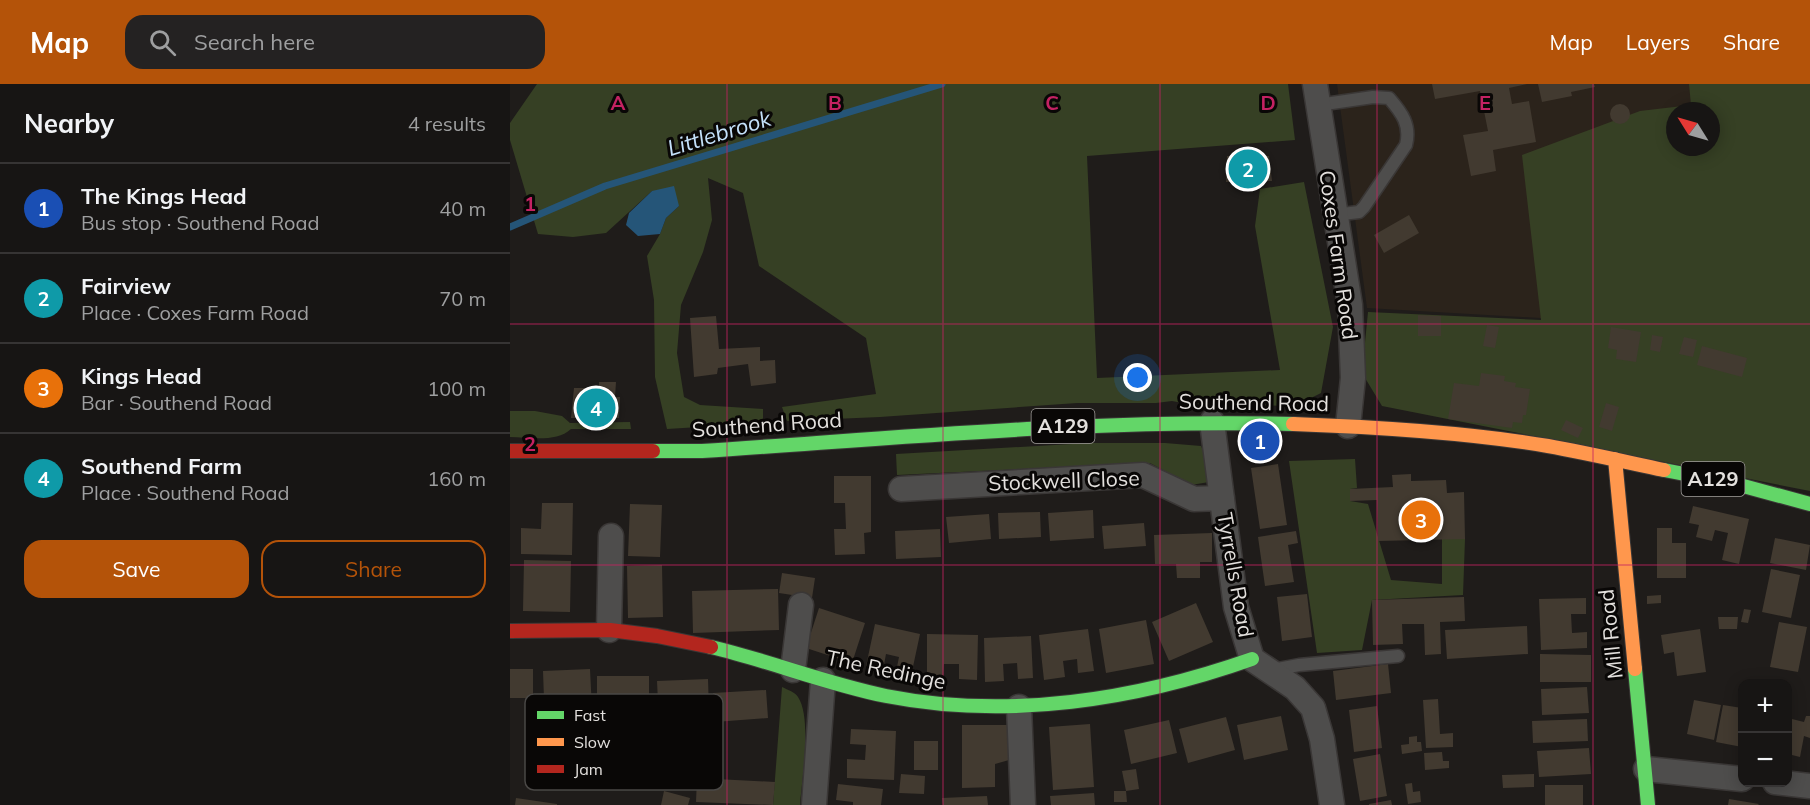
<!DOCTYPE html>
<meta charset="utf-8">
<style>
body{margin:0;font-family:Mulish,sans-serif;background:#242222;color:#f1f3f6}
.controls{position:absolute;right:18px;bottom:18px;display:grid;overflow:hidden;border-radius:12px;box-shadow:0 3px 15px #0003}
.controls button{width:54px;height:54px;display:grid;place-items:center;padding:0;border:0;border-bottom:2px solid #363434;background:#171514;color:#f1f3f6;font:30px sans-serif}
.compass{position:absolute;left:1156px;top:18px;width:54px;height:54px;border-radius:50%;background:#171514;box-shadow:0 3px 15px #0003;rotate:307deg}
.you{position:absolute;left:628px;top:294px;width:21px;height:21px;margin:-15px;border:4px solid #fff;border-radius:50%;background:#1a73e8;box-shadow:0 0 0 9px #1a73e833}
.badge{display:grid;place-items:center;width:39px;height:39px;border-radius:50%;background:#b45309;color:#fff;font-size:20px;font-weight:700}
.pin{position:absolute;translate:-50% -50%;border:3px solid #fff;box-shadow:0 2px 6px #0006}
.list{margin:0;padding:0;list-style:none}
h2{display:flex;justify-content:space-between;align-items:center;height:78px;margin:0;padding:0 24px;font-size:26px}
h2 small{font-size:20px;font-weight:400;color:#9e9fa0}
.list li{display:grid;grid-template-columns:39px 1fr auto;gap:18px;align-items:center;box-sizing:border-box;height:90px;padding:0 24px;border-top:2px solid #363434}
.list b{display:block;font-size:22px;white-space:nowrap}
.list p{margin:0;font-size:20px;white-space:nowrap;color:#9e9fa0}
.list em{font-size:20px;font-style:normal;color:#9e9fa0}
.actions{display:flex;gap:12px;padding:18px 24px}
.actions a{flex:1;padding:14px 0;border:2px solid #b45309;border-radius:18px;text-align:center;font-size:21px;color:#b45309}
.actions .main{background:#b45309;color:#fff}
.icon{flex:none;width:33px;height:33px;fill:none;stroke:currentColor;stroke-width:2;stroke-linecap:round;stroke-linejoin:round}
.map{position:relative;flex:none;width:1300px;height:721px;overflow:hidden}
header{display:flex;align-items:center;gap:36px;box-sizing:border-box;height:84px;padding:0 30px;background:#b45309;color:#fff}
header strong{font-size:28px}
nav{display:flex;gap:33px;margin-inline-start:auto;font-size:21px}
.search{width:420px;height:54px;background:#242222;display:flex;align-items:center;gap:15px;box-sizing:border-box;padding:0 21px;border-radius:18px;color:#9e9fa0;font-size:22px}
main{display:flex}
aside{flex:1;background:#171514}
.map>svg:first-child{display:block}
</style>
<header>
<strong>Map</strong>
<div class="search"><svg class="icon" aria-label="search" viewBox="0 0 24 24"><circle cx="10" cy="10" r="6"/><path d="M15 15l6 6"/></svg>Search here</div>
<nav><a>Map</a><a>Layers</a><a>Share</a></nav>
</header>
<main>
<aside>
<h2>Nearby<small>4 results</small></h2>
<ul class="list">
<li><span class="badge" style="background:#1a4fb4">1</span><div><b>The Kings Head</b><p>Bus stop · Southend Road</p></div><em>40 m</em></li>
<li><span class="badge" style="background:#0f9aa8">2</span><div><b>Fairview</b><p>Place · Coxes Farm Road</p></div><em>70 m</em></li>
<li><span class="badge" style="background:#e8710a">3</span><div><b>Kings Head</b><p>Bar · Southend Road</p></div><em>100 m</em></li>
<li><span class="badge" style="background:#0f9aa8">4</span><div><b>Southend Farm</b><p>Place · Southend Road</p></div><em>160 m</em></li>
</ul>
<div class="actions"><a class="main">Save</a><a>Share</a></div>
</aside>
<div class="map">
<svg width="1300" height="721" viewBox="0 0 1300 721">
<rect width="100%" height="100%" fill="#1f1c1a"/>
<path fill="#2b231b" fill-rule="evenodd" d="M827,0H1284L1058,240L1030,234L857,224ZM1165,27H1201V63H1165Z"/>
<path fill="#364024" fill-rule="evenodd" d="M27,0H778L785,56L577,72L587,294L770,286L745,142L750,105L794,98L823,243L811,309L785,322L678,320L662,317L646,319H567L370,333L277,337L272,323L366,310L356,254L249,182L233,109L198,94L202,136L193,168L171,221L167,269L174,313L190,321L253,325V339L157,345L145,293L144,216L137,172L150,150L156,134L169,122L142,107L96,149L63,153L28,150L0,56V39Z
M1179,0H1300V407L872,322L852,289L858,228L1031,236L1012,71L1130,27L1181,21ZM1165,27H1201V63H1165Z
M0,327H25L52,332L60,339L120,338L121,345H61C46,359 19,353 0,353Z
M579,359H655L691,362L700,383L699,398L681,401L640,379L387,391L386,370Z
M845,375L847,404L840,405V417L858,420L881,496L932,500V455H955L953,511L862,516L852,566L807,569L779,377Z
M272,603C278,606 285,608 288,613C302,634 292,695 290,721H263Z"/>
<path fill="#255578" d="M164,102L169,122L156,134L150,150L128,152L116,141L119,129L142,107Z"/>
<g fill="none" stroke-linecap="round" stroke-linejoin="round">
<path stroke="#255578" stroke-width="7" d="M0,143L95,102L432,0"/>
</g>
<path fill="#423a30" d="M922,0H1017L999,4L1002,20L1019,17L1026,58L983,66L986,87L961,92L953,51L978,47L970,7L925,15Z
M1028,0H1084L1085,3L1061,8L1062,12L1032,18Z
M1100 30a10 10 0 1 1 20 0a10 10 0 1 1-20 0Z
M717,72H759L762,97L716,98Z
M899,131L909,149L874,169L864,151Z
M908,231L931,232V252H908Z
M206,232L209,265L250,263V277L265,276L266,299L241,302L238,280L208,284L207,290L184,293L180,234Z
M977,241L989,243L985,264L973,262Z
M1101,243L1131,248L1126,278L1106,275L1107,266L1098,264Z
M1142,251L1153,253L1150,268L1140,266Z
M1174,253L1187,256L1183,273L1169,270Z
M1192,262L1237,274L1232,293L1187,281Z
M971,289L995,292L994,297L1006,299L1005,303L1020,305L1016,331H1013L1012,339L1003,338L1002,344L938,335L944,299L969,302Z
M89,298H106L105,313H110L109,334H61L64,304H89Z
M1096,319L1109,323L1102,347L1089,343Z
M1056,336L1073,344L1068,354L1051,346Z
M768,380L777,441L750,445L741,384Z
M901,390V397L936,396L937,409L954,408L955,455L868,457L867,416L840,417V405L883,403L882,391Z
M324,392H361V448L354,449L355,470L325,471L324,445H336L335,419H324Z
M32,419H63L62,471L11,470V444L31,445Z
M120,420L152,421L150,473L118,472Z
M1183,422L1239,435L1229,480L1212,476L1218,449L1205,446L1202,457L1186,453L1189,441L1179,439Z
M583,426L584,454L540,457L538,429Z
M530,428L531,453L489,455L488,429Z
M479,430L481,455L439,459L436,433Z
M634,439L636,462L594,465L592,442Z
M1147,444H1162V459H1176V494H1147Z
M430,445L431,473L386,475L385,447Z
M786,447L788,459L778,461L784,498L755,502L748,453Z
M702,449V478H690V494H667L666,480H645L644,451Z
M1265,454L1300,461L1296,486L1260,479Z
M14,476L61,477L60,528L13,527Z
M152,481L153,533L118,534L117,482Z
M1261,485L1290,491L1281,534L1252,528Z
M272,489L305,494L302,514L269,509Z
M268,505L269,546L183,549L182,507Z
M797,510L802,553L772,557L767,513Z
M1151,511V519L1137,520V512Z
M954,513L955,537L930,538L931,570L915,571L914,540H892L893,560L863,561L862,516Z
M1076,514V530H1061L1062,549L1077,548V564L1031,566L1029,515Z
M686,519L703,558L659,577L642,538Z
M309,524L355,539L342,579L296,564Z
M1234,525L1241,526L1238,539L1231,538Z
M1208,533H1228L1227,545H1209Z
M636,536L644,580L596,589L589,545Z
M1269,538L1297,543L1288,588L1260,583Z
M365,540L410,550L401,592L386,588L389,573L376,570L373,586L356,582Z
M1017,542L1018,570L937,575L935,546Z
M578,545L584,587L568,589L567,575L553,577L555,593L534,596L529,551Z
M1190,545L1196,588L1167,592L1164,568L1154,570L1151,551Z
M417,550L468,551L467,596L449,595V580H434L433,596H417Z
M521,552L523,594L508,595L507,579L493,580L494,597L475,598L474,554Z
M1030,570L1081,571V598H1030Z
M878,580L881,609L826,616L823,587Z
M0,585H23V614H0Z
M80,585L82,625L57,626L56,614L34,615L33,587Z
M87,592H139V621H116V633L87,634Z
M198,595L199,626H188V638L149,639L147,597Z
M1077,603L1079,629L1032,631L1031,605Z
M256,606L258,634L205,638L203,609Z
M928,615L930,650L943,649V663L916,664L913,616Z
M1184,616L1211,621L1204,656L1177,650Z
M1213,621L1232,624V663L1206,658Z
M867,622L872,664L844,668L839,626Z
M771,632L778,666L734,676L727,641Z
M1296,632H1300V654L1294,652L1290,673L1278,670V634L1294,638Z
M716,633L725,666L678,679L669,645Z
M1077,635L1078,657L1023,659L1022,637Z
M659,636L667,669L621,680L614,646Z
M580,640L584,703L543,706L539,643Z
M452,641H499V676L485,680V703L452,704Z
M341,645L386,647L384,696L337,694V675L355,676L356,661L340,660Z
M907,652V658H911L912,667L892,670L891,661L899,660V653Z
M404,657H428V686H404Z
M1079,664L1081,690L1029,693L1027,667Z
M932,668L933,677H939V684L915,686L914,669Z
M870,670L877,712L850,717L843,675Z
M626,685L629,705L616,707L612,687Z
M391,690L415,692L414,710L389,709Z
M1024,690V703L993,704L992,691Z
M187,694L265,698L263,721L186,718Z
M902,699L903,708L910,707L911,718L898,720L895,700Z
M328,700L373,705L371,721H343V718L326,716Z
M1035,701H1073V721H1035Z
M154,707L180,714L178,721H151Z
M604,707H616L617,718H604Z
M584,709L585,721H541L540,712Z
M477,712L478,721H433L432,714Z
M6,714L47,720V721H5Z
M1219,715L1249,720L1248,721H1218Z
M881,716L882,721H859V720Z"/>
<g fill="none" stroke-linecap="round" stroke-linejoin="round">
<g stroke="#3a3736" stroke-width="15">
<path id="lane" d="M808,21L863,13L879,14C892,29 901,41 896,61L854,123L849,128L824,131
M762,586L789,581L888,572"/>
</g>
<g stroke="#3a3736" stroke-width="27">
<path id="street" d="M805,0L840,221L843,294L838,342
M702,338L726,523L742,575L785,604L803,624L812,655L822,721
M391,405L633,391L684,415L712,414
M99,546L101,452
M283,586L291,521
M509,623L513,721
M1136,685L1232,695
M1265,698L1300,702
M304,721L313,596"/>
</g>
<g stroke="#3a3736" stroke-width="16">
<path id="fast" d="M143,367H192C389,354 586,335 783,340
M1154,386L1226,400L1300,420
M201,563C260,577 317,600 376,612C498,636 626,616 742,575
M1125,585L1138,721"/>
</g>
<g stroke="#3a3736" stroke-width="16">
<path id="slow" d="M783,340C866,343 956,348 1038,362C1077,369 1116,378 1154,386
M1105,375L1125,585"/>
</g>
<g stroke="#3a3736" stroke-width="16">
<path id="jam" d="M0,367H143
M0,547L100,546L147,552L201,563"/>
</g>
<use href="#lane" stroke="#4e4d4c" stroke-width="12"/>
<use href="#street" stroke="#4e4d4c" stroke-width="24"/>
<use href="#fast" stroke="#63d668" stroke-width="14"/>
<use href="#slow" stroke="#ff974d" stroke-width="14"/>
<use href="#jam" stroke="#b3261e" stroke-width="14"/>
</g>
<path fill="none" stroke="#c42262" stroke-width="1.5" stroke-opacity="0.55" d="M217,0V721M433,0V721M650,0V721M867,0V721M1083,0V721M0,240H1300M0,481H1300"/>
<g text-anchor="middle" stroke-width="6" stroke-linejoin="round" paint-order="stroke">
<g fill="#090706" stroke="#a29f9c" stroke-width="1.5">
<rect x="521.5" y="325" width="63" height="34" rx="4.5"/>
<rect x="1171.5" y="378" width="63" height="34" rx="4.5"/>
</g>
<g font-size="20" font-weight="bold" fill="#e3e0dd">
<text x="553" y="349">A129</text>
<text x="1203" y="402">A129</text>
</g>
<g font-size="21" fill="#e3e0dd" stroke="#090706">
<text transform="translate(828 171) rotate(82)" y="7">Coxes Farm Road</text>
<text transform="translate(744 319) rotate(1)" y="7">Southend Road</text>
<text transform="translate(257 341) rotate(-4)" y="7">Southend Road</text>
<text transform="translate(554 397) rotate(-2)" y="7">Stockwell Close</text>
<text transform="translate(725 491) rotate(80)" y="7">Tyrrells Road</text>
<text transform="translate(1101 550) rotate(-96)" y="7">Mill Road</text>
<text transform="translate(376 586) rotate(12)" y="7">The Redinge</text>
</g>
<g font-size="22" font-style="italic" fill="#c4e1fa" stroke="#090706">
<text transform="translate(209 49) rotate(-17)" y="8">Littlebrook</text>
</g>
</g>
<rect x="15" y="610" width="198" height="96" rx="9" fill="#090706" stroke="#4a4846" stroke-width="1.5"/>
<rect x="27" y="627" width="27" height="8" fill="#63d668"/>
<rect x="27" y="654" width="27" height="8" fill="#ff974d"/>
<rect x="27" y="681" width="27" height="8" fill="#b3261e"/>
<g font-size="16" fill="#e3e0dd">
<text x="64" y="637">Fast</text>
<text x="64" y="664">Slow</text>
<text x="64" y="691">Jam</text>
</g>
<g font-size="20" text-anchor="middle" font-weight="bold" fill="#c42262" stroke="#090706" stroke-width="6" stroke-linejoin="round" paint-order="stroke">
<text x="108" y="26">A</text>
<text x="325" y="26">B</text>
<text x="542" y="26">C</text>
<text x="758" y="26">D</text>
<text x="975" y="26">E</text>
<text x="20" y="127">1</text>
<text x="20" y="367">2</text>
</g>
</svg>
<div class="controls">
<button>+</button>
<button>−</button>
</div>
<svg class="compass" viewBox="-18 -18 36 36"><path d="M0-13l5 13h-10z" fill="#e53935"/><path d="M0 13l5-13h-10z" fill="#9e9fa0"/></svg>
<div class="you"></div>
<div class="pin badge" style="left:750px;top:357px;background:#1a4fb4">1</div>
<div class="pin badge" style="left:738px;top:85px;background:#0f9aa8">2</div>
<div class="pin badge" style="left:911px;top:436px;background:#e8710a">3</div>
<div class="pin badge" style="left:86px;top:324px;background:#0f9aa8">4</div>
</div>
</main>
